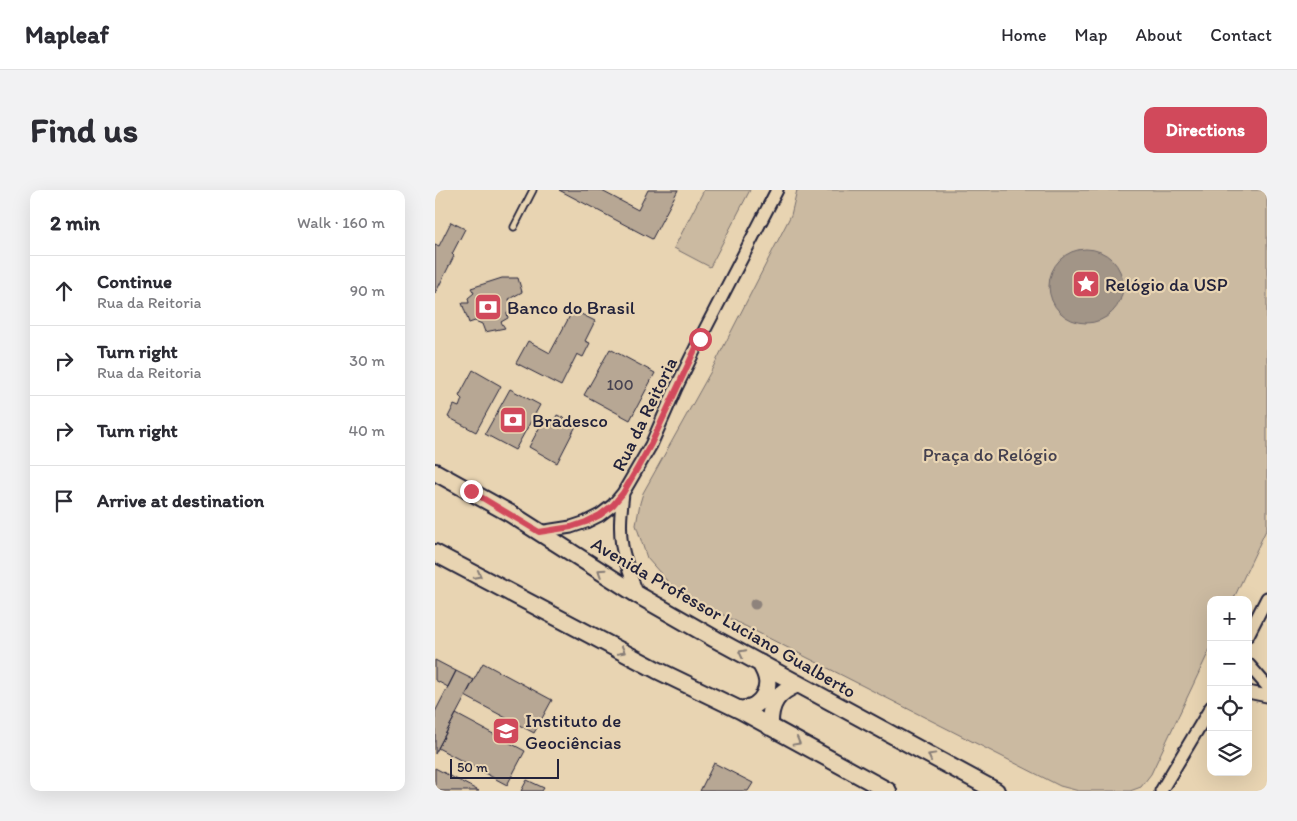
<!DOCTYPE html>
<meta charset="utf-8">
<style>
body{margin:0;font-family:Itim,sans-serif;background:#f2f2f3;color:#2b2b33}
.controls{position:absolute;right:15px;bottom:15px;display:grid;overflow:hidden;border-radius:10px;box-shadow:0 5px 20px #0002}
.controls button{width:45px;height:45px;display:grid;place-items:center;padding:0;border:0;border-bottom:1px solid #e1e1e2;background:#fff;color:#2b2b33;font:25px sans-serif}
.scale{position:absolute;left:15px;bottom:12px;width:109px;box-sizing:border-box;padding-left:5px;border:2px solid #22223b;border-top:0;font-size:14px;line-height:18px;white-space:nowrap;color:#22223b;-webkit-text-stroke:4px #e8d4b2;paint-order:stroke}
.stop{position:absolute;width:15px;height:15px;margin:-11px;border:4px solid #d1495b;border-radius:50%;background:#fff}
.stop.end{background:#d1495b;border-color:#fff;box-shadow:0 1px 5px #0008}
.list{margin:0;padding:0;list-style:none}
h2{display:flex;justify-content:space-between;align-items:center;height:65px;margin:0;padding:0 20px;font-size:21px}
h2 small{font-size:16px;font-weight:400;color:#7c7c81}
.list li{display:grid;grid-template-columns:32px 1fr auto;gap:15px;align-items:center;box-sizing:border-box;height:70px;padding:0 20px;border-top:1px solid #e1e1e2}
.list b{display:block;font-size:19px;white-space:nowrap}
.list p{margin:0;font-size:16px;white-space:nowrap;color:#7c7c81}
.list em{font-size:16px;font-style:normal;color:#7c7c81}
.icon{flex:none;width:28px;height:28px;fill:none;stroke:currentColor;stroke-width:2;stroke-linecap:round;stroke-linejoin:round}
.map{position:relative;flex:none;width:832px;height:601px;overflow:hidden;border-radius:10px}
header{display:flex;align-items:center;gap:30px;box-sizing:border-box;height:70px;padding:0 25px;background:#fff;border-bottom:1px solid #e1e1e2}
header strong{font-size:24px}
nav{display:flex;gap:28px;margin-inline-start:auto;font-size:18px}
.intro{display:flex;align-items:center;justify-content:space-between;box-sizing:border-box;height:120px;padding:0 30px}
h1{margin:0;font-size:35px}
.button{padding:12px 22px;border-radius:10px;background:#d1495b;color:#fff;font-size:18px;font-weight:700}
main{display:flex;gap:30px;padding:0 30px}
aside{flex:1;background:#fff;border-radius:10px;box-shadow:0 5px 20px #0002}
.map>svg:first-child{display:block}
</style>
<header>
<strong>Mapleaf</strong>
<nav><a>Home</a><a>Map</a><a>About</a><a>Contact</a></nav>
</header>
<div class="intro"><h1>Find us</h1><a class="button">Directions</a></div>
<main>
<aside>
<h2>2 min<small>Walk · 160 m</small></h2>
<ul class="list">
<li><svg class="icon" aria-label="ahead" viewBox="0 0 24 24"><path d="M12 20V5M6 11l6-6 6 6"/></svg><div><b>Continue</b><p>Rua da Reitoria</p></div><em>90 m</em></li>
<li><svg class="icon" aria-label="right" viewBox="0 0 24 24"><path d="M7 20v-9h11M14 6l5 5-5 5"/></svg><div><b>Turn right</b><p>Rua da Reitoria</p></div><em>30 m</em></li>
<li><svg class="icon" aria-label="right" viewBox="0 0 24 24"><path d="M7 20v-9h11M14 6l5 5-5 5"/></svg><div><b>Turn right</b></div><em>40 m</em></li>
<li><svg class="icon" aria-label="arrive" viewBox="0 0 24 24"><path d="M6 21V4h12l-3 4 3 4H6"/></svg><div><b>Arrive at destination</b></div></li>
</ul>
</aside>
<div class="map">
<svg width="832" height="601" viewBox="0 0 832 601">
<rect width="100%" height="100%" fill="#e8d4b2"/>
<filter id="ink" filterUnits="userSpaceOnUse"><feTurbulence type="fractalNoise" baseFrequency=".02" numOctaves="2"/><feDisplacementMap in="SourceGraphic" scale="10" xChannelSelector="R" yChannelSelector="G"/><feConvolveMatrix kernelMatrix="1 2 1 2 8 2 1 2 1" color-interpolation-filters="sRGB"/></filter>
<g filter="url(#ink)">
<path fill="#cbbaa1" stroke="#766e6e" d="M269,0H315L275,77L239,58Z
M362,0H832V338L798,410H776V457L716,584L706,597L695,601H644L625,596L241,401L212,368L201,335L205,313L208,303L275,183L356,25Z"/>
<path fill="#a29587" stroke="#6f6769" d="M614 96a37 37 0 1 1 74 0a37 37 0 1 1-74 0Z"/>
<path fill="#b7a794" stroke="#22223b" d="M124,0H165L203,20L213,0H243L217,49Z
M16,32L30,39L17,64L19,66L0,104V54L4,56Z
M67,88H83L87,102L74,109L78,122L72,123L73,128L66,132L70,138L50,142L47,134L40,131L34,133L27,113H34L33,108L39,103L36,98Z
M138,120L160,131L150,151L155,153L148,167L142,164L126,196L81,173L93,151L115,163Z
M175,159L220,183L195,230L149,205Z
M38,180L66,196L41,242L13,227L19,215L24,217L27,209L24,206Z
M75,199L105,215L80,260L50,244Z
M122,225L142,234L122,273L94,257L108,231L117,236Z
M0,470L21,481L13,497L0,490Z
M48,473L117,510L99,543L30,506Z
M21,481L39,490L0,564V522Z
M21,524L90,561L72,595L3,558Z
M279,573L318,593L313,601H265Z
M0,578L44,601H0Z
M92,590L109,598L107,601H86Z"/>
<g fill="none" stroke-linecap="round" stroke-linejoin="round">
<g stroke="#22223b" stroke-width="9">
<path id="lane" d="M79,37L98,0"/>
</g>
<g stroke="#22223b" stroke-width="15">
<path id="street" d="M188,303C186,321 184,338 187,356C190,373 197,389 203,405
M104,342L136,337L151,332L165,325L178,315L188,303L216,255L241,198L265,149L342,0
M813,445L832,408
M813,474L832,496
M813,502L832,506
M726,601L776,517"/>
</g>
<g stroke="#22223b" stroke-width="20">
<path id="secondary" d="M0,282L76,324L203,405L280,449L561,601
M0,363L222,480L305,520L453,601
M305,520C308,519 313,519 316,517C320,516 323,513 326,510C336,497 333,486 325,473
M335,537C334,514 342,502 363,494"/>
</g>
<use href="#lane" stroke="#e8d4b2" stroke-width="5.5"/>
<use href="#street" stroke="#e8d4b2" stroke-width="11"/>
<use href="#secondary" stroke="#e8d4b2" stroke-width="16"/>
</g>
<circle fill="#8e837c" cx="320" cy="414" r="5.5"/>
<defs><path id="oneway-chevron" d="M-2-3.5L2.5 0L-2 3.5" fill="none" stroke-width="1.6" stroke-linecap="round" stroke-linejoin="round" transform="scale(1.25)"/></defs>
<g stroke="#857b76">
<use href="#oneway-chevron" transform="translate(166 382) rotate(-147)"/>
<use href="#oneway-chevron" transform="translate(43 385) rotate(28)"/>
<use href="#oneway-chevron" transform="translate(187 461) rotate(28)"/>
<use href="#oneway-chevron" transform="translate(307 463) rotate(-153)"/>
<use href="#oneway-chevron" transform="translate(362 552) rotate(29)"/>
<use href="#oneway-chevron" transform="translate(496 566) rotate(-151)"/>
</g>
</g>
<g fill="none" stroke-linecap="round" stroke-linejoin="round" filter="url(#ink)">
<path stroke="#d1495b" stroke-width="6" d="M36,301L104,342L136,337L151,332L165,325L178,315L188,303L203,277L216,254L265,149"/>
</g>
<defs>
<g id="sight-square" transform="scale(1.4375)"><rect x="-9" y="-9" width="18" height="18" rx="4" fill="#d1495b" stroke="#e8d4b2"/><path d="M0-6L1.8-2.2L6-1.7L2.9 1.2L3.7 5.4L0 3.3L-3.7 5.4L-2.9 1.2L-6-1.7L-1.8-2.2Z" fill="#fff"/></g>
<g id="bank-square" transform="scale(1.4375)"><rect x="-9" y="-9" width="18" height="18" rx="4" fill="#d1495b" stroke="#e8d4b2"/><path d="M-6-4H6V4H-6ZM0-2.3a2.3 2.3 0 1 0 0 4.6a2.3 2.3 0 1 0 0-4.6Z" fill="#fff"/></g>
<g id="university-square" transform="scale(1.4375)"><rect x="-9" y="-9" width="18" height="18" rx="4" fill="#d1495b" stroke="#e8d4b2"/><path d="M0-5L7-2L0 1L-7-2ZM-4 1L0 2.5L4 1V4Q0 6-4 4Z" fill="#fff"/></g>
</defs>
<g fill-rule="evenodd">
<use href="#sight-square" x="651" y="94"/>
<use href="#bank-square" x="53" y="117"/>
<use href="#bank-square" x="78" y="230"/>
<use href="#university-square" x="71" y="541"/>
</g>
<g text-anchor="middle" stroke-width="4.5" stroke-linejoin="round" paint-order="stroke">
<g font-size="16" fill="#474351">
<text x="185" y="200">100</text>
</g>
<g font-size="19" fill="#22223b" stroke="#e8d4b2" text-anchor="start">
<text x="670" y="101">Relógio da USP</text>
<text x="72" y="124">Banco do Brasil</text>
<text x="97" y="237">Bradesco</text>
<text x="90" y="537">Instituto de<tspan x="90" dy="22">Geociências</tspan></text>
</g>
<g font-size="19" fill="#22223b" stroke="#e8d4b2">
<text transform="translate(209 224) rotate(-64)" y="7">Rua da Reitoria</text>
<text transform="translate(289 427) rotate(30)" y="7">Avenida Professor Luciano Gualberto</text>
</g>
<g font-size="19" fill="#44404f" stroke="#e8d4b2">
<text x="555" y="271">Praça do Relógio</text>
</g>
</g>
</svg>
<div class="controls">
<button>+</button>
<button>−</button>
<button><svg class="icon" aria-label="locate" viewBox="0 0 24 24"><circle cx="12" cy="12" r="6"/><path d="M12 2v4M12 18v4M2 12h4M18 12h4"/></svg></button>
<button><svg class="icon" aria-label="layers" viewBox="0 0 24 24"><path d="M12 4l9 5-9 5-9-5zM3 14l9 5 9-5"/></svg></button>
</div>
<div class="scale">50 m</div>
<div class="stop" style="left:265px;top:149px"></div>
<div class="stop end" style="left:36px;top:301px"></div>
</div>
</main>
